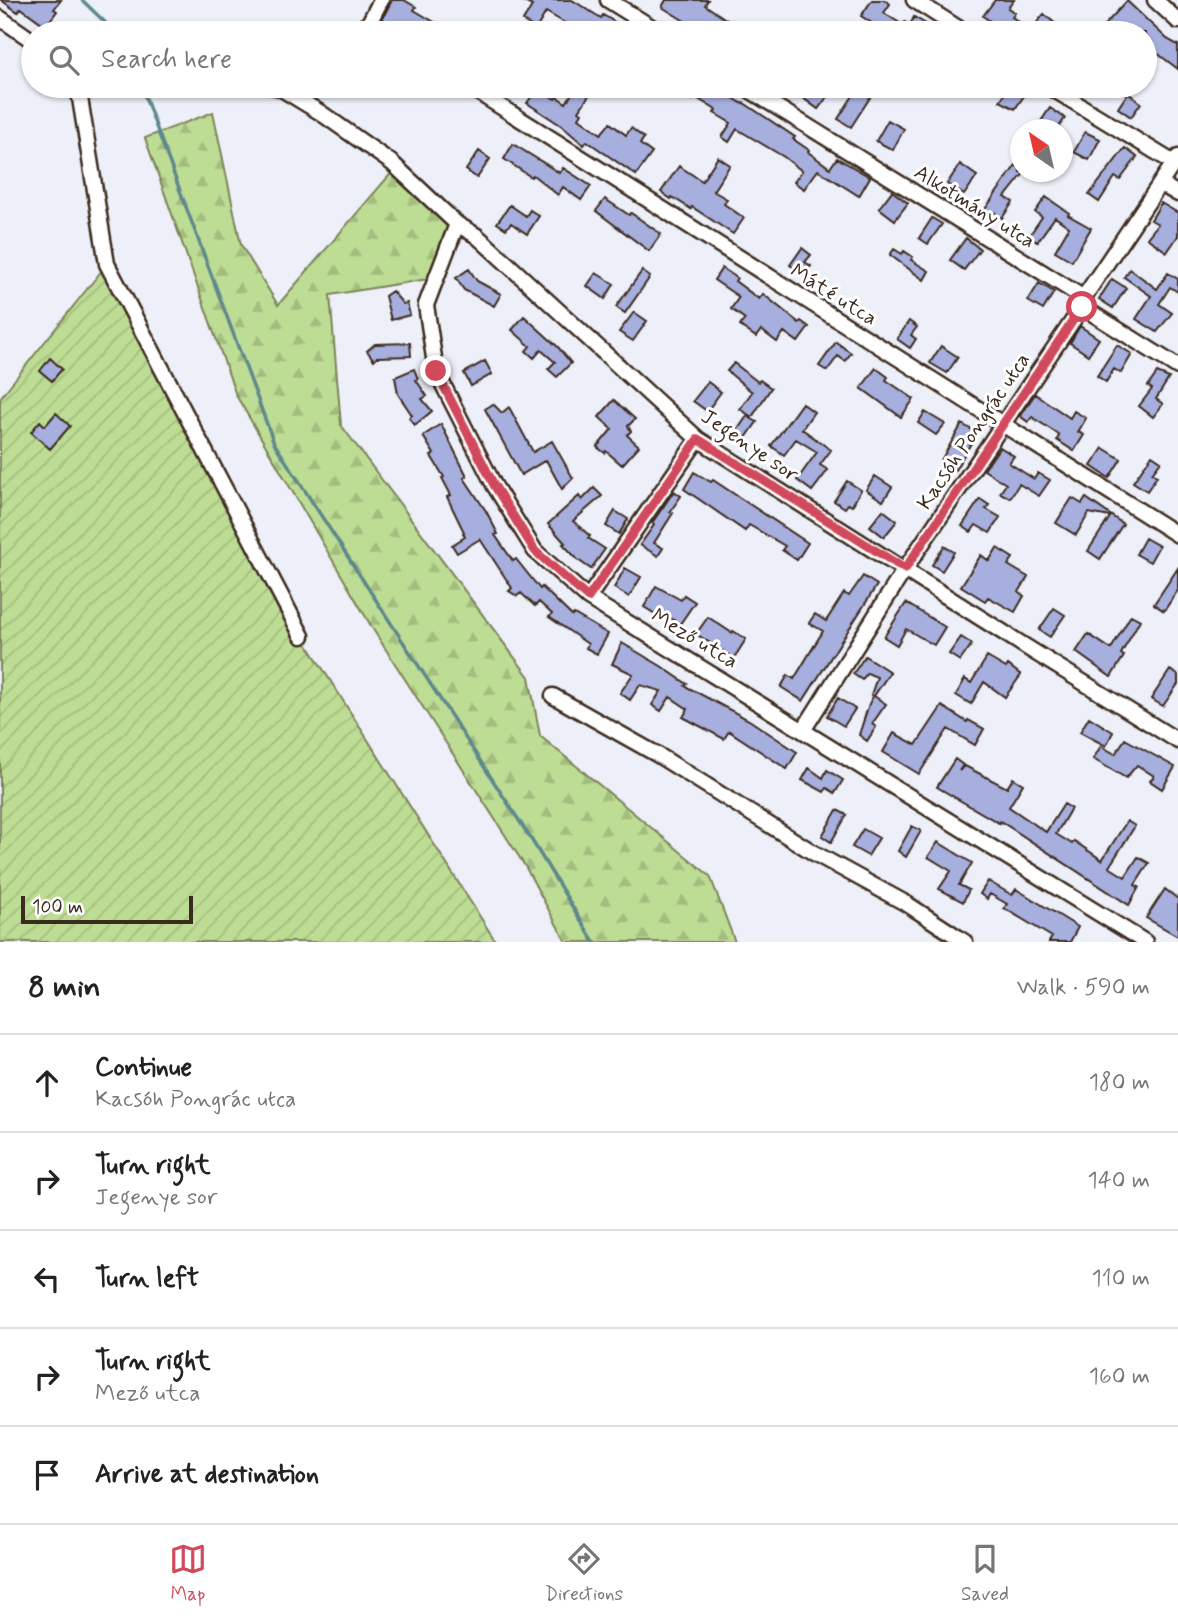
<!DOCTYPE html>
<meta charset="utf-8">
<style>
body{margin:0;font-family:Mynerve,sans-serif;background:#f6f6f6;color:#222}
.compass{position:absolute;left:1010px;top:119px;width:63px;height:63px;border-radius:50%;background:#fff;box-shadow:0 2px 5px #0004;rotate:326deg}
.scale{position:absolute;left:21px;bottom:18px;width:172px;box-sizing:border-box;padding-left:7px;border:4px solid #3b2a1e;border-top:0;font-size:19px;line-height:24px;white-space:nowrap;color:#3b2a1e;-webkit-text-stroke:5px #fff;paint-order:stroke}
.stop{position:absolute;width:21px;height:21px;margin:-16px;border:5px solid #d1495b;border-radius:50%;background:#fff}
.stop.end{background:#d1495b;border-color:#fff;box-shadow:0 2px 7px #0008}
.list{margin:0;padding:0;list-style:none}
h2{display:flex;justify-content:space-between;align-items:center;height:91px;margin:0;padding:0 28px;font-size:30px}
h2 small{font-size:23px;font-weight:400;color:#767676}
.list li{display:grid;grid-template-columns:46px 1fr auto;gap:21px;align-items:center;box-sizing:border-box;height:98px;padding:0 28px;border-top:2px solid #e0e0e0}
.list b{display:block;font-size:26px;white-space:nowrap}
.list p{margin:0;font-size:23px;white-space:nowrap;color:#767676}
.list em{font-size:23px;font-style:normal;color:#767676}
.icon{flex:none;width:38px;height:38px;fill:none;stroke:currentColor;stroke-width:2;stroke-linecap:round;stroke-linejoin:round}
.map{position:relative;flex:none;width:1178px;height:942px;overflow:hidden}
.search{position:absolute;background:#fff;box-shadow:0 2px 5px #0004;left:21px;right:21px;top:21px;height:77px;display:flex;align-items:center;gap:18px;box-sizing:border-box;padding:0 24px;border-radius:38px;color:#767676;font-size:26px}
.sheet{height:581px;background:#fff}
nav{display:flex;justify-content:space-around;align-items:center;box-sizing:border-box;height:98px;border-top:2px solid #e0e0e0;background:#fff;font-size:19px;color:#767676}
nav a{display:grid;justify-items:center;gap:4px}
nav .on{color:#d1495b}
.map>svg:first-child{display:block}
</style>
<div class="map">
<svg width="1178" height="942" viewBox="0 0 1178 942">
<defs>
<pattern id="forest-firs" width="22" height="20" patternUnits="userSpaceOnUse" patternTransform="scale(1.75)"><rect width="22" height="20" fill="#bddc94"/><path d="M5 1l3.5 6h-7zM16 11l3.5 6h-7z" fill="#a3bd7f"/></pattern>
<pattern id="garden-furrows" width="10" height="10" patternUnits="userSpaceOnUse" patternTransform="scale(1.75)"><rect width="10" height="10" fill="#bddc94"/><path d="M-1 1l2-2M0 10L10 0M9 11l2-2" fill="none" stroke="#a3bd7f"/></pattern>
</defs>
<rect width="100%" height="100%" fill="#edeff9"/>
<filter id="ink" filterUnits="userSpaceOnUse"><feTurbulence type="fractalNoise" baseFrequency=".0143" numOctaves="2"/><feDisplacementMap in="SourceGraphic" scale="14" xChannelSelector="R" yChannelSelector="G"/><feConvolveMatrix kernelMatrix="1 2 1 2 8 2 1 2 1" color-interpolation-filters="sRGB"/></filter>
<g filter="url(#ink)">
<path fill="url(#forest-firs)" stroke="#7c8359" stroke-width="2" d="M213,112L241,245L278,305L393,171L468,228L440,277L330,295L341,425L529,677L540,736L710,876L735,942H566L525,866L374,631L236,395L145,138Z"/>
<path fill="url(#garden-furrows)" stroke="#7c8359" stroke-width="2" d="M107,264L302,636L496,942H0V398Z"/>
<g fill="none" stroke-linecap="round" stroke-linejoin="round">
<path stroke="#5f888c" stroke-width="3.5" d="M82,0L116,33
M141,86L274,443L531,839L594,942"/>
</g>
<path fill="#a7afdf" stroke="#3b2a1e" stroke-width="2" d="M1,0H61L54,9L57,11L46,26L21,8L18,12Z
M392,0H404L416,7L414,10L436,23L434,26L446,33H403L394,28L382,19Z
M521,0H572L601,18L603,15L623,27L619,33H598L588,27L585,33H573L567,30L570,26L546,12L536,29L523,21L532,6Z
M666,0H708L705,5L727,20L718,33H704L662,7Z
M872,0H885L890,4L884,13L903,25L905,22L910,25L914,17L926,24L921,32L923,33H887L861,16Z
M995,0H1014L1008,8L1015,13L1012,17L1031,30L1044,14L1058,26L1053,33H1006L983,16Z
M1127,1L1167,39L1178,45V69L1145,44V33H1097Z
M577,86H595L579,111L582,113L579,118L601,134L610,123L626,135L631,128L644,138L640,144L652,153L636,175L587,141L584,145L562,126L527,103L538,88L555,99L557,97L566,103Z
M684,86H714L743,104L744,103L795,137L793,139L809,150L808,152L830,168L837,158L870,177L859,196L818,170L804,189L794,182L802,171L784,157L737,129L729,142L722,137L731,123L714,113L716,110L695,97L693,100L680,93Z
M813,86H823L831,92L818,109L803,98Z
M1010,86H1021L1028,90L1015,109L1000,101Z
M858,88L871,96L851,127L838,119Z
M1128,93L1141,103L1131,117L1118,108Z
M1050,108L1065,118L1057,130H1035Z
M888,120L904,129L893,150L876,141Z
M1085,132L1100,139L1089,160L1074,152Z
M513,144L560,173L563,168L591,186L581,200L563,187L558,195L533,175L531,177L504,159Z
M1125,148L1137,157L1120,180L1115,177L1099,202L1089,195Z
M479,151L490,159L477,178L466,170Z
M718,157L730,165L713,191L727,199L724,204L744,218L733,234L692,207L691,209L672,197L671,199L661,192L679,166L702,181Z
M960,164L977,176L964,195L947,184Z
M1016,165L1020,168V172H1025L1005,197L1013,202L1002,218L994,212L989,217L983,212Z
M892,191L908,203L895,220L879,208Z
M1046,197L1069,213L1068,215L1091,228L1072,261L1055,251L1069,227L1055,217L1037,242L1029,236L1042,217L1035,212Z
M605,199L629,215L631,213L661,234L649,251L596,211Z
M1161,203L1178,213V236L1167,252L1147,238L1158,224L1151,220Z
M510,205L526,216L530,210L539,216L527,234L511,223L506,229L497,223Z
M932,218L942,224L928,244L919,238Z
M966,238L980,249L964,270L950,260Z
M802,248L811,255L805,262L811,266L804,275L790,265Z
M894,249L902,254L904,251L913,257L911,260L929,271L924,280L890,255Z
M722,268L737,278L735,281L759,299L763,294L799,323L801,321L809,327L798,342L784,332L777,342L761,330L756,337L740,326L745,319L731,309L739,297L714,280Z
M469,269L477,281L501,294L494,306L464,290L456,278Z
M1130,269L1157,289L1168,273L1178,279V292L1170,287L1159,304L1172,313L1157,332L1136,319L1151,296L1124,277Z
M642,271L650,277L625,313L616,307Z
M596,273L614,284L605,299L587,286Z
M1112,279L1126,288L1113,308L1099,299Z
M1039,283L1054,292L1043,310L1028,301Z
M392,291L403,304L407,303L410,315L391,320L385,296Z
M634,312L647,321L633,341L619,332Z
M524,316L558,347L571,363L557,377L548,369L555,362L541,350L534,358L526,351L530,346L512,330Z
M909,321L917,327L911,335L916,339L910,348L897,339Z
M1080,326L1099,339L1088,355L1070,343Z
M836,342L851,353L845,361L838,356L827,371L819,366Z
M410,343L411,356L377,357L374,360L367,351L375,344Z
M1117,345L1132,354L1121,373L1114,369L1106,382L1097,376Z
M941,346L958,357L947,373L930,363Z
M50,358L62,369L52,381L40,371Z
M485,361L492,374L471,386L464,373Z
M734,363L758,382L760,380L771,388L752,417L740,409L752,392L727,371Z
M876,368L888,377L886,380L914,399L901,417L861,388Z
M414,369L418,379L416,380L427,396L422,399L432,411L415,425L409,418L412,415L398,394L395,377Z
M1157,373L1169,378L1156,399L1163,404L1153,417L1139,406L1152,389L1148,386Z
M708,382L721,392L707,411L693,401Z
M1035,394L1070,418L1074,411L1086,418L1078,432L1084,435L1074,451L1057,440L1059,435L1032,417L1028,422L1020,416Z
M614,400L635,419L628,426L631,431L627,435L639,446L622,465L606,451L605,453L597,447L612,429L599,417Z
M802,403L814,412L802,429L831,450L820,465L828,470L812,491L797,480L817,452L796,439L784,455L771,446Z
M493,404L502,413L509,407L533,452L552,441L573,478L562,489L546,460L521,475L485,409Z
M925,412L945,424L936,435L918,423Z
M56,413L70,426L50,449L31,432L40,421L45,426Z
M747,416L757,422L743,442L734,435Z
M441,424L467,476L464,478L486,511L498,534L495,535L513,561L516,559L540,589L542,587L572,616L574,614L608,634L597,654L586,648L588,644L549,617L552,614L539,602L535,606L521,593L517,596L509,591L512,588L480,539L457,553L452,545L465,537L463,533L464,532L447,497L451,495L442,478L444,477L431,456L434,454L423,436Z
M962,424L977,433L955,470L940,462Z
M1000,447L1014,456L1009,463L1034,479L1038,473L1050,480L1039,496L1019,484L1010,498L1000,493L1006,484L984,470Z
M1103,448L1121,459L1109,478L1091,466Z
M1152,455L1161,461L1152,473L1157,476L1147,491L1133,482Z
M694,472L711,482L713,480L808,543L797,560L782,550L785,546L749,525L745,531L684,489Z
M875,476L892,487L883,501L866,490Z
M847,481L861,490L852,506L848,504L845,508L834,501Z
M594,488L602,496L573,521L590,536L588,538L605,549L591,569L578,560L563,544L565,543L548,524L579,496L582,500Z
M674,491L681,496L670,512L673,513L654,543L663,548L658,556L640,545L654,525L652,523Z
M1072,498L1082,504L1086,498L1123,524L1100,559L1088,551L1110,517L1089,513L1076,535L1056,523Z
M980,499L989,505L986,509L1000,517L990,533L976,525L971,532L962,526Z
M883,510L897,521L884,537L870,526Z
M615,511L628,519L619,534L606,526Z
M1145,538L1159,546L1150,562L1136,554Z
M944,546L954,552L942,571L932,565Z
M997,548L1013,558L1008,565L1028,577L1019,592L1024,596L1015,612L988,597L985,601L961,586L981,555L989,561Z
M625,568L641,577L629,597L614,588Z
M1178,568V590L1164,611L1154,604Z
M863,576L877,585L803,701L781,687L788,675L794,679L823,631L809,623L815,614L826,621L844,593L849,596Z
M656,586L681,600L684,595L695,602L680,624L659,611L657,615L644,607Z
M906,603L945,627L934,645L906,629L897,645L884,637Z
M1054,608L1065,615L1050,637L1039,630Z
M1131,615L1140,620L1121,654L1124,656L1111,677L1076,652L1088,634L1111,649Z
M708,617L732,633L733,631L746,639L734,658L696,634Z
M961,637L972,644L960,661L949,654Z
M622,643L661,666L687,684L685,686L749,720L797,752L787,769L729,731L724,739L683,717L688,709L670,697L661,711L652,705L661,691L640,685L630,700L620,693L633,674L612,664Z
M865,656L890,672L874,696L886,704L872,724L876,727L867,741L859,735L869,704L873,696L871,695L877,677L867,673L862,680L853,674Z
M987,657L1006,668L1008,665L1021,675L1005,697L984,682L971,704L956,695L965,679L971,683Z
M1170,670L1178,675V684L1163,706L1151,699Z
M838,698L855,709L844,726L827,716Z
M942,706L967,722L968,720L984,729L975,745L948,729L919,774L883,752L894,733L916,745Z
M1089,717L1113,732L1106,746L1080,732Z
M1125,739L1175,767L1162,789L1150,781L1154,776L1137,765L1126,778L1093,759L1101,746L1115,754Z
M955,759L963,765L959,771L965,766L1007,788L1013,778L1023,784L1009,807L1046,832L1064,804L1071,808L1056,834L1072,844L1074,841L1102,860L1127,821L1135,826L1109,867L1125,877L1138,857L1149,863L1135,885L1139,887L1129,905L1000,821L999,823L937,787Z
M809,768L823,778L827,770L843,780L835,793L827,788L824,792L802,780Z
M837,810L847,815L831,842L822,836Z
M912,826L921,831L906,857L898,851Z
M863,829L879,838L868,856L852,847Z
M938,842L972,863L959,885L969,890L963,902L939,889L951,871L928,857Z
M988,881L1012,895L1016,889L1078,927L1070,942H1049L1052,937L1004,908L1007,904L990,894L987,899L980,894Z
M1165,889L1178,899V936L1146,918Z"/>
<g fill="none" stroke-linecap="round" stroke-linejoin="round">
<g stroke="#3b2a1e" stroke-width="19">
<path id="minor" d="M608,0L661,33
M914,0L966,33
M1155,0L1178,21
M0,18L33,41
M369,23L386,33
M355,33L369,23L381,0
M78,86L107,264L302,636
M271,86L280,88L321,113L392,163L457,224L477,236L698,439L1031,650L1178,741
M468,86L1178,535
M743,86L1079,295L1082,307L1178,367
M1048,86L1174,163
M1161,184L1178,194
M457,224L426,305L436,371L494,485L535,551L588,598L1145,942
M588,598L698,439
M553,696L658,755L814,853L907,904L965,942
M804,729L905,569L1082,307L1086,294L1178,157"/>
</g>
<use href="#minor" stroke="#fff" stroke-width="14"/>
</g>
</g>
<g fill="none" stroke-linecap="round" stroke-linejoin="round" filter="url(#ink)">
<path stroke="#d1495b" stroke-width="9" d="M436,371L494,485L535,551L588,598L698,439L905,569L1082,307"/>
</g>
<g text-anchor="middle" stroke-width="6" stroke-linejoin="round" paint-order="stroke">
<g font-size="21" fill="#3b2a1e" stroke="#fff">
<text transform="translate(975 206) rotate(32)" y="7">Alkotmány utca</text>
<text transform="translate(834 294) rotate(32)" y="7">Máté utca</text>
<text transform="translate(973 431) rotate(-56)" y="7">Kacsóh Pongrác utca</text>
<text transform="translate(750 445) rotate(34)" y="7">Jegenye sor</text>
<text transform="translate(695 638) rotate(31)" y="7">Mező utca</text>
</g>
</g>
</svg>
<svg class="compass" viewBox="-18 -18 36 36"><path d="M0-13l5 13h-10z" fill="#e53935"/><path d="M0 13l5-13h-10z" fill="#767676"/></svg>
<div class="scale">100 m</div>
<div class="stop" style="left:1082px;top:307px"></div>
<div class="stop end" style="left:436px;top:371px"></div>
<div class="search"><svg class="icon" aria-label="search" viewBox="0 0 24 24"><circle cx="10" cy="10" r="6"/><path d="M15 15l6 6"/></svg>Search here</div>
</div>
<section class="sheet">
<h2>8 min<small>Walk · 590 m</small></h2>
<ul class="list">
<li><svg class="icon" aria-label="ahead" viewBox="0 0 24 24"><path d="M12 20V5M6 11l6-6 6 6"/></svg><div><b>Continue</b><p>Kacsóh Pongrác utca</p></div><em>180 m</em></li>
<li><svg class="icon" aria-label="right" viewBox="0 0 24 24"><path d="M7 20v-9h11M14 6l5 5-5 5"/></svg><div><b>Turn right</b><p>Jegenye sor</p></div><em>140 m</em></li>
<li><svg class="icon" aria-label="left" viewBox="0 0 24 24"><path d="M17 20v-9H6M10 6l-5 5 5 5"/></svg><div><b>Turn left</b></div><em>110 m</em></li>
<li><svg class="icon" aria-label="right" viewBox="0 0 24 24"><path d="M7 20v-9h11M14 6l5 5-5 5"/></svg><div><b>Turn right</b><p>Mező utca</p></div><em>160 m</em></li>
<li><svg class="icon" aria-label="arrive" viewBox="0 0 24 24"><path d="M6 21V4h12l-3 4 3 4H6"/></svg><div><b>Arrive at destination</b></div></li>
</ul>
</section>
<nav>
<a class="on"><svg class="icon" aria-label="map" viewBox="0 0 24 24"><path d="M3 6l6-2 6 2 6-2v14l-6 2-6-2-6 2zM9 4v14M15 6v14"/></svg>Map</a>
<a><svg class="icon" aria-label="directions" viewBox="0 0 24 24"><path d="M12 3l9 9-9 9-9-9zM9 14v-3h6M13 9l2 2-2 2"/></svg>Directions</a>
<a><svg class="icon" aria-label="saved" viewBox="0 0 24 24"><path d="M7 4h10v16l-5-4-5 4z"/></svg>Saved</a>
</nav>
